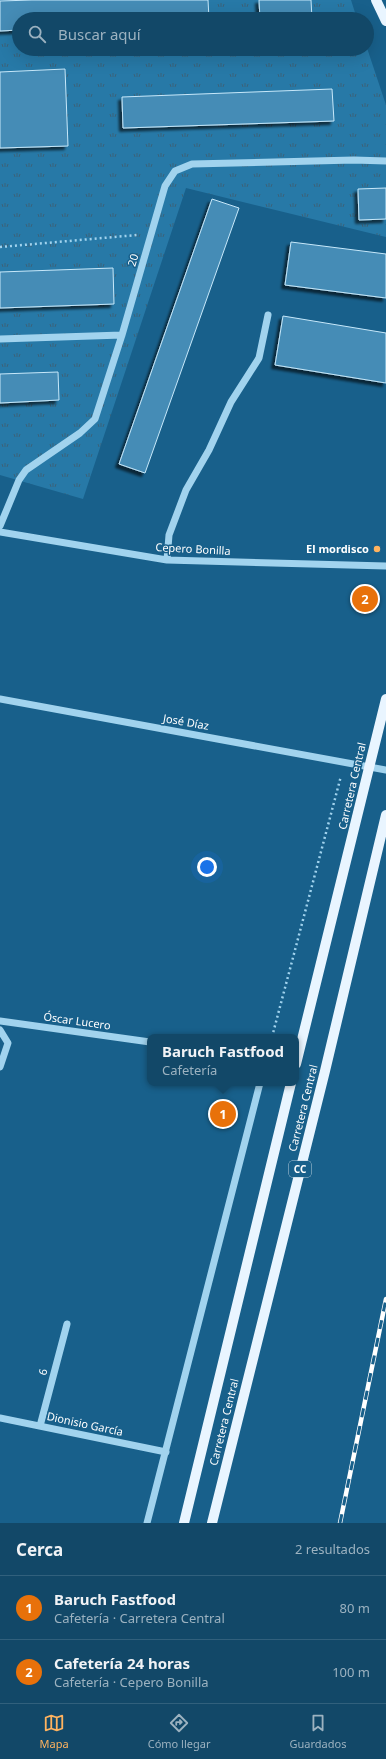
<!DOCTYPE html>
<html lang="es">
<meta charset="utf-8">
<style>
body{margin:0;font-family:"Noto Sans",sans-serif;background:#1b4f6e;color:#f1f3f6}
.you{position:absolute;left:207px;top:867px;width:14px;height:14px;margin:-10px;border:3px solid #fff;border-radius:50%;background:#1a73e8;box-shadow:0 0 0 6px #1a73e833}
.badge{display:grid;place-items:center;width:26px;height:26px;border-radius:50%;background:#ffb35f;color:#fff;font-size:13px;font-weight:700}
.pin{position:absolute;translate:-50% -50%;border:2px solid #fff;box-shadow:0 1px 4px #0006}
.popup{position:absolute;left:147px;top:1034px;width:152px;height:52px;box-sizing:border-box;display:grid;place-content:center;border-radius:8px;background:#124868;filter:drop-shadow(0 1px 3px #0005);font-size:13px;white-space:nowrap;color:#9cb2c0}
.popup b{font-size:15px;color:#f1f3f6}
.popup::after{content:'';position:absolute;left:50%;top:100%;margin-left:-8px;border:8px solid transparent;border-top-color:#124868}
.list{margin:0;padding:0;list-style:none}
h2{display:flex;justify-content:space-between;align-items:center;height:52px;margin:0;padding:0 16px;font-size:17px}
h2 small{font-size:13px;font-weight:400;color:#9cb2c0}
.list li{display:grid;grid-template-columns:26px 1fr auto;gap:12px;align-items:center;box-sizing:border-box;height:64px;padding:0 16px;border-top:1px solid #31607c}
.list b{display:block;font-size:15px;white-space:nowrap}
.list p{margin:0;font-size:13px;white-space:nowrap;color:#9cb2c0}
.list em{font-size:13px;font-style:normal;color:#9cb2c0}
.icon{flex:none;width:22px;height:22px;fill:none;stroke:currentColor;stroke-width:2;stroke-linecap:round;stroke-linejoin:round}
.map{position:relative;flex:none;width:386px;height:1523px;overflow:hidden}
.search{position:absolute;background:#124868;box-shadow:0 4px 16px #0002;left:12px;right:12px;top:12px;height:44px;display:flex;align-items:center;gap:10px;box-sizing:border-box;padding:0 14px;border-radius:22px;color:#9cb2c0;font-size:15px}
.sheet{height:180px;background:#124868}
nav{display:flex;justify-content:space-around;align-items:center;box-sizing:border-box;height:56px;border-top:1px solid #31607c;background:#124868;font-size:11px;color:#9cb2c0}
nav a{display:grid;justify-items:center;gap:2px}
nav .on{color:#ffb35f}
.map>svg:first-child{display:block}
</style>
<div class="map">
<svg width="386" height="1523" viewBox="0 0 386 1523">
<defs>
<pattern id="grass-tufts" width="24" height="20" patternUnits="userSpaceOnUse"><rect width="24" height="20" fill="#2779a7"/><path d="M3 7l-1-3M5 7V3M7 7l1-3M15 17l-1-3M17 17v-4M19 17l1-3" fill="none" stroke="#3a627a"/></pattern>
<filter id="shadow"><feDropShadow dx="-3.5" dy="3.5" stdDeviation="1" flood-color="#0009"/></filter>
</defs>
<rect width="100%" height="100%" fill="#18608b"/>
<path fill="url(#grass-tufts)" d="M0,0H351L357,19H19V49L367,48L386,105V237L186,188L83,499L0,475Z"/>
<path fill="#448cb6" stroke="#c7e8fa" filter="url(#shadow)" d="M32,0H208L209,19H19V30L0,31V1Z
M259,0H311L312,19H260Z
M65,69L68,146L0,148V72Z
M332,89L334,121L123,128L122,97Z
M386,188V219L359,220L358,189Z
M212,199L239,208L145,473L119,464Z
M291,242L386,254V298L285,285Z
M113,268L114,304L0,308V272Z
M283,316L386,333V383L275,365Z
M58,372L59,400L0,403V374Z"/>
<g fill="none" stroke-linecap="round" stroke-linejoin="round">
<path stroke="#a1d3ee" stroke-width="2.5" stroke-dasharray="2 3" stroke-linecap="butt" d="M0,247L137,235
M272,1037L341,776"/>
<path stroke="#a1d3ee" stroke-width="7" d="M0,339L122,335
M0,526L19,480L26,470L80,433L95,419L122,335L165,186L175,171L192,164L354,160L386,161
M0,532L167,560L386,566
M167,560L169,535L186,490L209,450L231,402L259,358L268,315
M0,699L386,770
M0,1021L150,1042
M0,1030L8,1043L0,1067
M0,1418L166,1452
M40,1426L67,1324
M147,1523L260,1083"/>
<path stroke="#e9f5ff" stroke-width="10" d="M376,0L386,21
M296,1064L386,699
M184,1523L291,1083
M212,1523L325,1071L386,815"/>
<g stroke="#fff" stroke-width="4.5">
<path id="rail" d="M340,1523L386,1299"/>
</g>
<use href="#rail" stroke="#18608b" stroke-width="3" stroke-dasharray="9" stroke-linecap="butt"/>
</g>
<circle fill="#ffb35f" stroke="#18608b" stroke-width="1.5" cx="377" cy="549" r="4"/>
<g text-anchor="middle" stroke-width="3" stroke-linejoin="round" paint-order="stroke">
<rect fill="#18608b" stroke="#bacfdc" stroke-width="1" x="289" y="1161" width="22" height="16" rx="3"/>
<g font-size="10" font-weight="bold" fill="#fff">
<text x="300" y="1173">CC</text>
</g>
<g font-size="11" fill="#fff" stroke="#18608b">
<text transform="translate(133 260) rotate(-73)" y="4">20</text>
<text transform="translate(193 549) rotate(3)" y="4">Cepero Bonilla</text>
<text transform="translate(186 722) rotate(10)" y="4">José Díaz</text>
<text transform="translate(352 786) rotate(-77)" y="4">Carretera Central</text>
<text transform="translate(77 1021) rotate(8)" y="4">Óscar Lucero</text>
<text transform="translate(303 1108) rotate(-76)" y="4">Carretera Central</text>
<text transform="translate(43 1372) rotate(-75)" y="4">6</text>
<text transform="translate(224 1422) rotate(-76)" y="4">Carretera Central</text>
<text transform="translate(85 1424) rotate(12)" y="4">Dionisio García</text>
</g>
<g font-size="11" font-weight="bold" fill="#fff" stroke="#18608b" text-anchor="end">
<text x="369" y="553">El mordisco</text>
</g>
</g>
</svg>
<div class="you"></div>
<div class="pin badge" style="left:223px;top:1114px;background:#e8710a">1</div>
<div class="popup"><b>Baruch Fastfood</b>Cafetería</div>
<div class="pin badge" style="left:365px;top:599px;background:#e8710a">2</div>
<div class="search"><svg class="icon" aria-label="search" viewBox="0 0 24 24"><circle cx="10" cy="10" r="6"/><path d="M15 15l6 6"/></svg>Buscar aquí</div>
</div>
<section class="sheet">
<h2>Cerca<small>2 resultados</small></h2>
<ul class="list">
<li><span class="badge" style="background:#e8710a">1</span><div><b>Baruch Fastfood</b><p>Cafetería · Carretera Central</p></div><em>80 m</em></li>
<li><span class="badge" style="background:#e8710a">2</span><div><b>Cafetería 24 horas</b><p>Cafetería · Cepero Bonilla</p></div><em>100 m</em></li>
</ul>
</section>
<nav>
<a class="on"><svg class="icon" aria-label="map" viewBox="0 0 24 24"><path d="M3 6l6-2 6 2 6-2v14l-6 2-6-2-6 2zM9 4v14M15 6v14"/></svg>Mapa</a>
<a><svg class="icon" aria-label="directions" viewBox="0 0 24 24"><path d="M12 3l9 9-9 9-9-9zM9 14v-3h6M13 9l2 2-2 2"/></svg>Cómo llegar</a>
<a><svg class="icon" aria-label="saved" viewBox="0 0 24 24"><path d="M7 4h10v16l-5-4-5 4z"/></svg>Guardados</a>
</nav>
